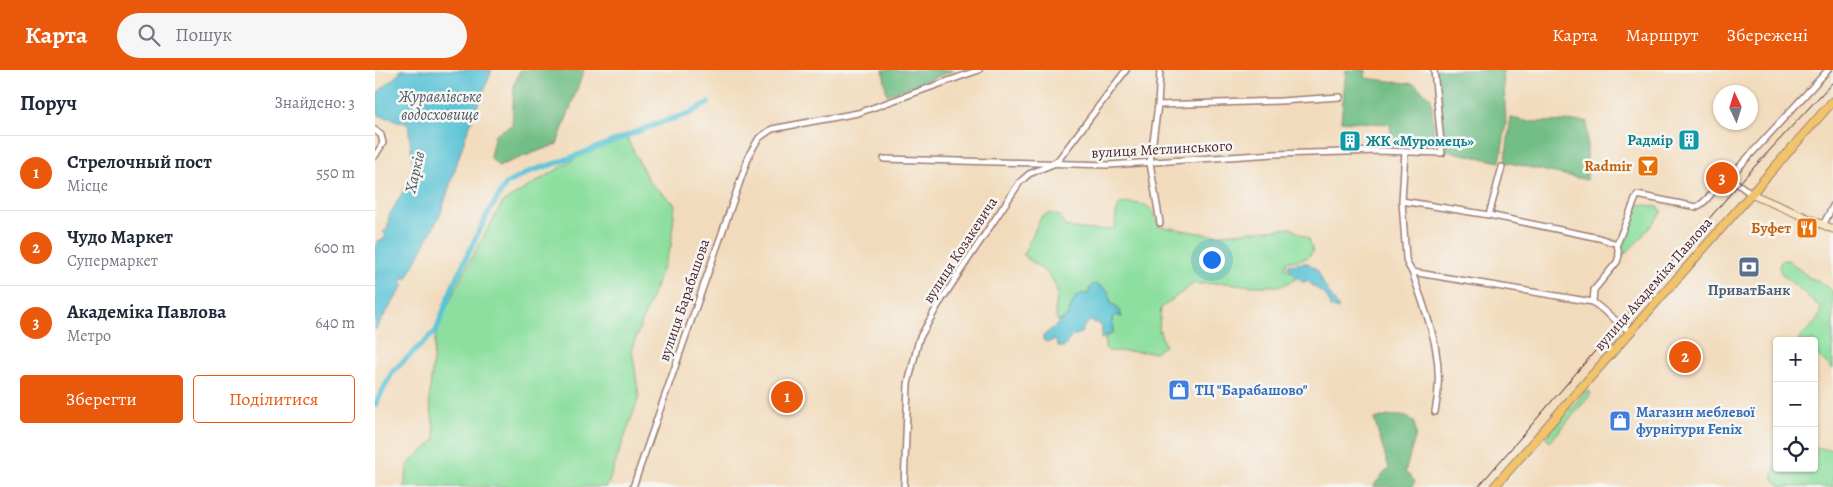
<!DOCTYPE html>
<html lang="uk">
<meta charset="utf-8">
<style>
body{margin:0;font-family:Alegreya,serif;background:#f6f6f7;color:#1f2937}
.controls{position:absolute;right:15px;bottom:15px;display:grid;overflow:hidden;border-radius:5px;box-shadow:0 1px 4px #0004}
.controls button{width:45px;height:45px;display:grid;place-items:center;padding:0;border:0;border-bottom:1px solid #e0e1e3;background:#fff;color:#1f2937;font:25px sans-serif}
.compass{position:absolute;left:1338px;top:15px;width:45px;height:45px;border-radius:50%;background:#fff;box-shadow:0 1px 4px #0004;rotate:356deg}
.you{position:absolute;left:836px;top:189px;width:18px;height:18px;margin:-12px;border:4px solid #fff;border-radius:50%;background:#1a73e8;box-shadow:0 0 0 8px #1a73e833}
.badge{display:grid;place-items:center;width:32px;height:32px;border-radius:50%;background:#ea580c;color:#fff;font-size:16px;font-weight:700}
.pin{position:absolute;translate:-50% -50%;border:2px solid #fff;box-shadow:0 1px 5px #0006}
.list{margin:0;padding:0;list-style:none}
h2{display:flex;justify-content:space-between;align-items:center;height:65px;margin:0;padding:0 20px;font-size:21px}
h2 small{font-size:16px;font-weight:400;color:#747a83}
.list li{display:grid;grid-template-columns:32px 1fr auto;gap:15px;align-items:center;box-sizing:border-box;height:75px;padding:0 20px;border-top:1px solid #e0e1e3}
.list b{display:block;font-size:19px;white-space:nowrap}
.list p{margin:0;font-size:16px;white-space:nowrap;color:#747a83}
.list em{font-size:16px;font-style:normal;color:#747a83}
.actions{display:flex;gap:10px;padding:15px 20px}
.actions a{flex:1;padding:11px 0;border:1px solid #ea580c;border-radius:5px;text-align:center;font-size:18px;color:#ea580c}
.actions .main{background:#ea580c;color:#fff}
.icon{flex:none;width:28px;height:28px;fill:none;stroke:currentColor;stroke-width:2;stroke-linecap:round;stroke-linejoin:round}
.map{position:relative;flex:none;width:1458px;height:417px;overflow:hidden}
header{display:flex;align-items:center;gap:30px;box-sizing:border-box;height:70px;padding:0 25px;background:#ea580c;color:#fff}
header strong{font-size:24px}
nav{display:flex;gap:28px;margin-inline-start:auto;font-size:18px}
.search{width:350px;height:45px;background:#f6f6f7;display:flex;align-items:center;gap:12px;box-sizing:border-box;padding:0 18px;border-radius:28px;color:#747a83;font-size:19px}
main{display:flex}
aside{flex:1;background:#fff}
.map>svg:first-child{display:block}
</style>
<header>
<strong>Карта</strong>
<div class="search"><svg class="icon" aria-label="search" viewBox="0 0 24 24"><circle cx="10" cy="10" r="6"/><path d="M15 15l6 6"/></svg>Пошук</div>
<nav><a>Карта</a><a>Маршрут</a><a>Збережені</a></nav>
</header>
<main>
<aside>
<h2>Поруч<small>Знайдено: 3</small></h2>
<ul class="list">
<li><span class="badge">1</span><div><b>Стрелочный пост</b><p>Місце</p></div><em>550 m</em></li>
<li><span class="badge">2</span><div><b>Чудо Маркет</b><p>Супермаркет</p></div><em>600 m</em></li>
<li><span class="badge">3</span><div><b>Академіка Павлова</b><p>Метро</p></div><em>640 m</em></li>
</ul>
<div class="actions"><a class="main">Зберегти</a><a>Поділитися</a></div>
</aside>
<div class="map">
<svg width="1458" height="417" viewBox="0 0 1458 417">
<rect width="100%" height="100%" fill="#f6f6f2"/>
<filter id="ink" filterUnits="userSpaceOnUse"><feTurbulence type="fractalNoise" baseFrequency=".02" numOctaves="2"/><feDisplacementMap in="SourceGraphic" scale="10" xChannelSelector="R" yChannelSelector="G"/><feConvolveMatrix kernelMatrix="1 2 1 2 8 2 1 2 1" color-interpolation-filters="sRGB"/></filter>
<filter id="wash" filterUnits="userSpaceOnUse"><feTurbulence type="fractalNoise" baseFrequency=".0096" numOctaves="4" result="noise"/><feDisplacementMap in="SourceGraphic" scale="20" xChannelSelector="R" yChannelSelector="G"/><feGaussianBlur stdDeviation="1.12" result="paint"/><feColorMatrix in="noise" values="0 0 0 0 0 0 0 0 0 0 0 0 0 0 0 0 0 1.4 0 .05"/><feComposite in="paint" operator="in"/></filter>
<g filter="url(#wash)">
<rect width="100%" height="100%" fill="#f2dbbc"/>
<path fill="#8ddf9f" stroke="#6c7f65" d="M252,68L274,112L300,134L296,176L257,278L264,327L232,417H29L33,394L61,369L54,330L61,261L87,205L128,132L213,81Z
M754,133C775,134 776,136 784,156L836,165L916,158L934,169L938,182L932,188L912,192L910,198L921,205V209L906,216H877L852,213L818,214L786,238L784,259L790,276L780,282L733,281L730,278V268L738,262L737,248L741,245L747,247L742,236L736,233L733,221L726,216L714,219V224H706L699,230L692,246L683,252C677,239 683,234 682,222C680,205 660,195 648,185L666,147L675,143L685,146L690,156C707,160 723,161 740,158L741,143L745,134Z
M1264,134L1284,137L1287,142L1265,169L1246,188C1241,175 1258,147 1264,134Z
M1409,190H1413L1435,208L1445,211L1458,222V299L1439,282V271H1423C1429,259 1448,252 1445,237L1407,204L1404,198L1405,193Z
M1214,321L1216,324L1175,372L1171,367L1209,323Z
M1439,377L1458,380V417H1406L1398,409L1399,399L1402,394V398H1439Z"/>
<path fill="#72be86" stroke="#5e6e58" d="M145,0H209L182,74L123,96L115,87L120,64L137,55L139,15Z
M508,0H580L512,25Z
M971,0H991L990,8L1039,14L1056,28L1060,72L1054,78L1017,77L1015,54L966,51Z
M1061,0H1128L1131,54L1125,92L1069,80Z
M1136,48L1155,52L1212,51V110L1130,92Z
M1014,346H1029L1039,351L1041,364L1030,402L1040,411L1037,417H997L1014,398L999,349Z"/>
<path fill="#59c3d5" stroke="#527180" d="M25,0H117L91,65L65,145L32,208L27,209L26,212L29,215L0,260V179L2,171L9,169L11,165L8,162L13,158L14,146L39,102L33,54L3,45L2,23L25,3Z
M929,193H933L943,201L948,213L964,239L955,237C954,221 941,221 933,211L927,212L913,198L914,195Z
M721,214L733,221L736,233C741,237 745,240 747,247L741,245L737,248L738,262L726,269L727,258L725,254L715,251L709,256L706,263L696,267L689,277H684L680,270L672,272L668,270V266L692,246L701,226L706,224H713L717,215Z"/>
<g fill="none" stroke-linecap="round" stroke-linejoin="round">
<path stroke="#59c3d5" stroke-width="5.5" d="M0,335L18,301L61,261L79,213L112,145L131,114L156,101L182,93L287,52L313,44L333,33"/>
</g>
</g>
<g filter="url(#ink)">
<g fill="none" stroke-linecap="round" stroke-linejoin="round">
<g stroke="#9e7d74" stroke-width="8">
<path id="street" d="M783,35L906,31L965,27
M0,60L6,65L8,73L0,86
M1030,81L1027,131L1031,188L1032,193L1037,202C1054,251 1071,289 1060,342
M509,89L734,95L899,84L1005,81L1067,83L1059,0
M1354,108L1453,0
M1027,131L1114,145L1224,168L1242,174
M1114,145L1127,97
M785,153L775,93L783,35L785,0
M1448,155L1458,136
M1037,202L1218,232L1254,261
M1218,232L1219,220L1242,192L1244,186L1242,174L1262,125L1321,137C1335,132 1340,112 1354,108L1358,110L1376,124
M258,417L375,83L384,68L397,59L483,43L604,0
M529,417L533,314L544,269L562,237L594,188L645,112L654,104L678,94L684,89L751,0"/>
</g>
<g stroke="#9e7d74" stroke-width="9">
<path id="secondary" d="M1376,124L1458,159"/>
</g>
<g stroke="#9e7d74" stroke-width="10">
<path id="primary" d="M1119,417L1458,31"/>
</g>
<use href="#street" stroke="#fff" stroke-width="5"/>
<use href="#secondary" stroke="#f9e7c3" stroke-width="7"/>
<use href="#primary" stroke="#f1c36a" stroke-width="8"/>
<path stroke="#4a1f2b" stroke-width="1" d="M1103,417L1369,108L1458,12"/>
</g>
</g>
<defs>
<g id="building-square" transform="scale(1.125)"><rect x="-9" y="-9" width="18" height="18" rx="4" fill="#0f9aa8" stroke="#f6f6f2"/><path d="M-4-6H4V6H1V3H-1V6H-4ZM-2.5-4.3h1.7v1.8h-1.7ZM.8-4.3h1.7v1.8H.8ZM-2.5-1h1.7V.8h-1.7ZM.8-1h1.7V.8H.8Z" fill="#fff"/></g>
<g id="bar-square" transform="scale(1.125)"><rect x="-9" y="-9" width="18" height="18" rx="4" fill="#e8710a" stroke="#f6f6f2"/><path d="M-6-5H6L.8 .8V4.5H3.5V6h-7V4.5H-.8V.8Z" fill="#fff"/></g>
<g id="restaurant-square" transform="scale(1.125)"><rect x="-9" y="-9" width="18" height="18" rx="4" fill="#e8710a" stroke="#f6f6f2"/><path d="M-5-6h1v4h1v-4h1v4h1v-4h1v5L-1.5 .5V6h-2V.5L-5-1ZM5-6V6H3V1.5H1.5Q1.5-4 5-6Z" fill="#fff"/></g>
<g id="bank-square" transform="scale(1.125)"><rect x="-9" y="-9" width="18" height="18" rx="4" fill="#5c6f8a" stroke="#f6f6f2"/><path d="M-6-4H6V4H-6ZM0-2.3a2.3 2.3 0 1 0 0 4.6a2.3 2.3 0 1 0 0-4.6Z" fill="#fff"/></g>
<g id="shop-square" transform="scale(1.125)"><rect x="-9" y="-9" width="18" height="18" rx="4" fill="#3f7fe0" stroke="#f6f6f2"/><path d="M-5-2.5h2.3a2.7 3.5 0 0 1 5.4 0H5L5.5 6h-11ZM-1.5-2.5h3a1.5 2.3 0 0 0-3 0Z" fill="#fff"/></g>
</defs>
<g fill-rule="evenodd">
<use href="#building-square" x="1314" y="70"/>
<use href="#building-square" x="975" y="71"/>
<use href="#bar-square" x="1273" y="96"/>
<use href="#restaurant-square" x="1432" y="158"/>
<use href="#bank-square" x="1374" y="197"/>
<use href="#shop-square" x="804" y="320"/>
<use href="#shop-square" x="1245" y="351"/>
</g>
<g text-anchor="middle" stroke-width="5" stroke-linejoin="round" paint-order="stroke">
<g font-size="15" font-weight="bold" fill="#0d838f" stroke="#f6f6f2" text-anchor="end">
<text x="1298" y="75">Радмір</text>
<text x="991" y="76" text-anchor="start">ЖК «Муромець»</text>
</g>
<g font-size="15" fill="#4a1f2b" stroke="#f6f6f2">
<text transform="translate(787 79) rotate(-3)" y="5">вулиця Метлинського</text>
<text transform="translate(585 180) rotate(-57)" y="5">вулиця Козакевича</text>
<text transform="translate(1278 214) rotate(-49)" y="5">вулиця Академіка Павлова</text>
<text transform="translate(309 230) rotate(-71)" y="5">вулиця Барабашова</text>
</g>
<g font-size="15" font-weight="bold" fill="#c56008" stroke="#f6f6f2" text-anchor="end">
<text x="1257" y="101">Radmir</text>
<text x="1416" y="163">Буфет</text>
</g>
<g font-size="15" font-weight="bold" fill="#4e5e75" stroke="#f6f6f2">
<text x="1374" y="225">ПриватБанк</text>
</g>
<g font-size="15" font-weight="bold" fill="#366cbe" stroke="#f6f6f2" text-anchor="start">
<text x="820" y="325">ТЦ "Барабашово"</text>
<text x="1261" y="347">Магазин меблевої<tspan x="1261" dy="17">фурнітури Fenix</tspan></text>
</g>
<g font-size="16" font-style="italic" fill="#4f5866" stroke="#f6f6f2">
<text x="65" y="32">Журавлівське<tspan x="65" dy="18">водосховище</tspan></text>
<text transform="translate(39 102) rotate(-77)" y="6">Харків</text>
</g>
</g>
</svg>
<div class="controls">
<button>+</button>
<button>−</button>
<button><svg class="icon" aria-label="locate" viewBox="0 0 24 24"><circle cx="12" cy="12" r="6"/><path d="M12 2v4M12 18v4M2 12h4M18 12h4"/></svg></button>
</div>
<svg class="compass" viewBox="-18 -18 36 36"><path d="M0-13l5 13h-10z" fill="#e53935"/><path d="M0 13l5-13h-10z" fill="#747a83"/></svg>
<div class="you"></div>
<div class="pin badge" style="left:412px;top:327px">1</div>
<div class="pin badge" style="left:1310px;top:287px">2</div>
<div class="pin badge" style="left:1347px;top:108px">3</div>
</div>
</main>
